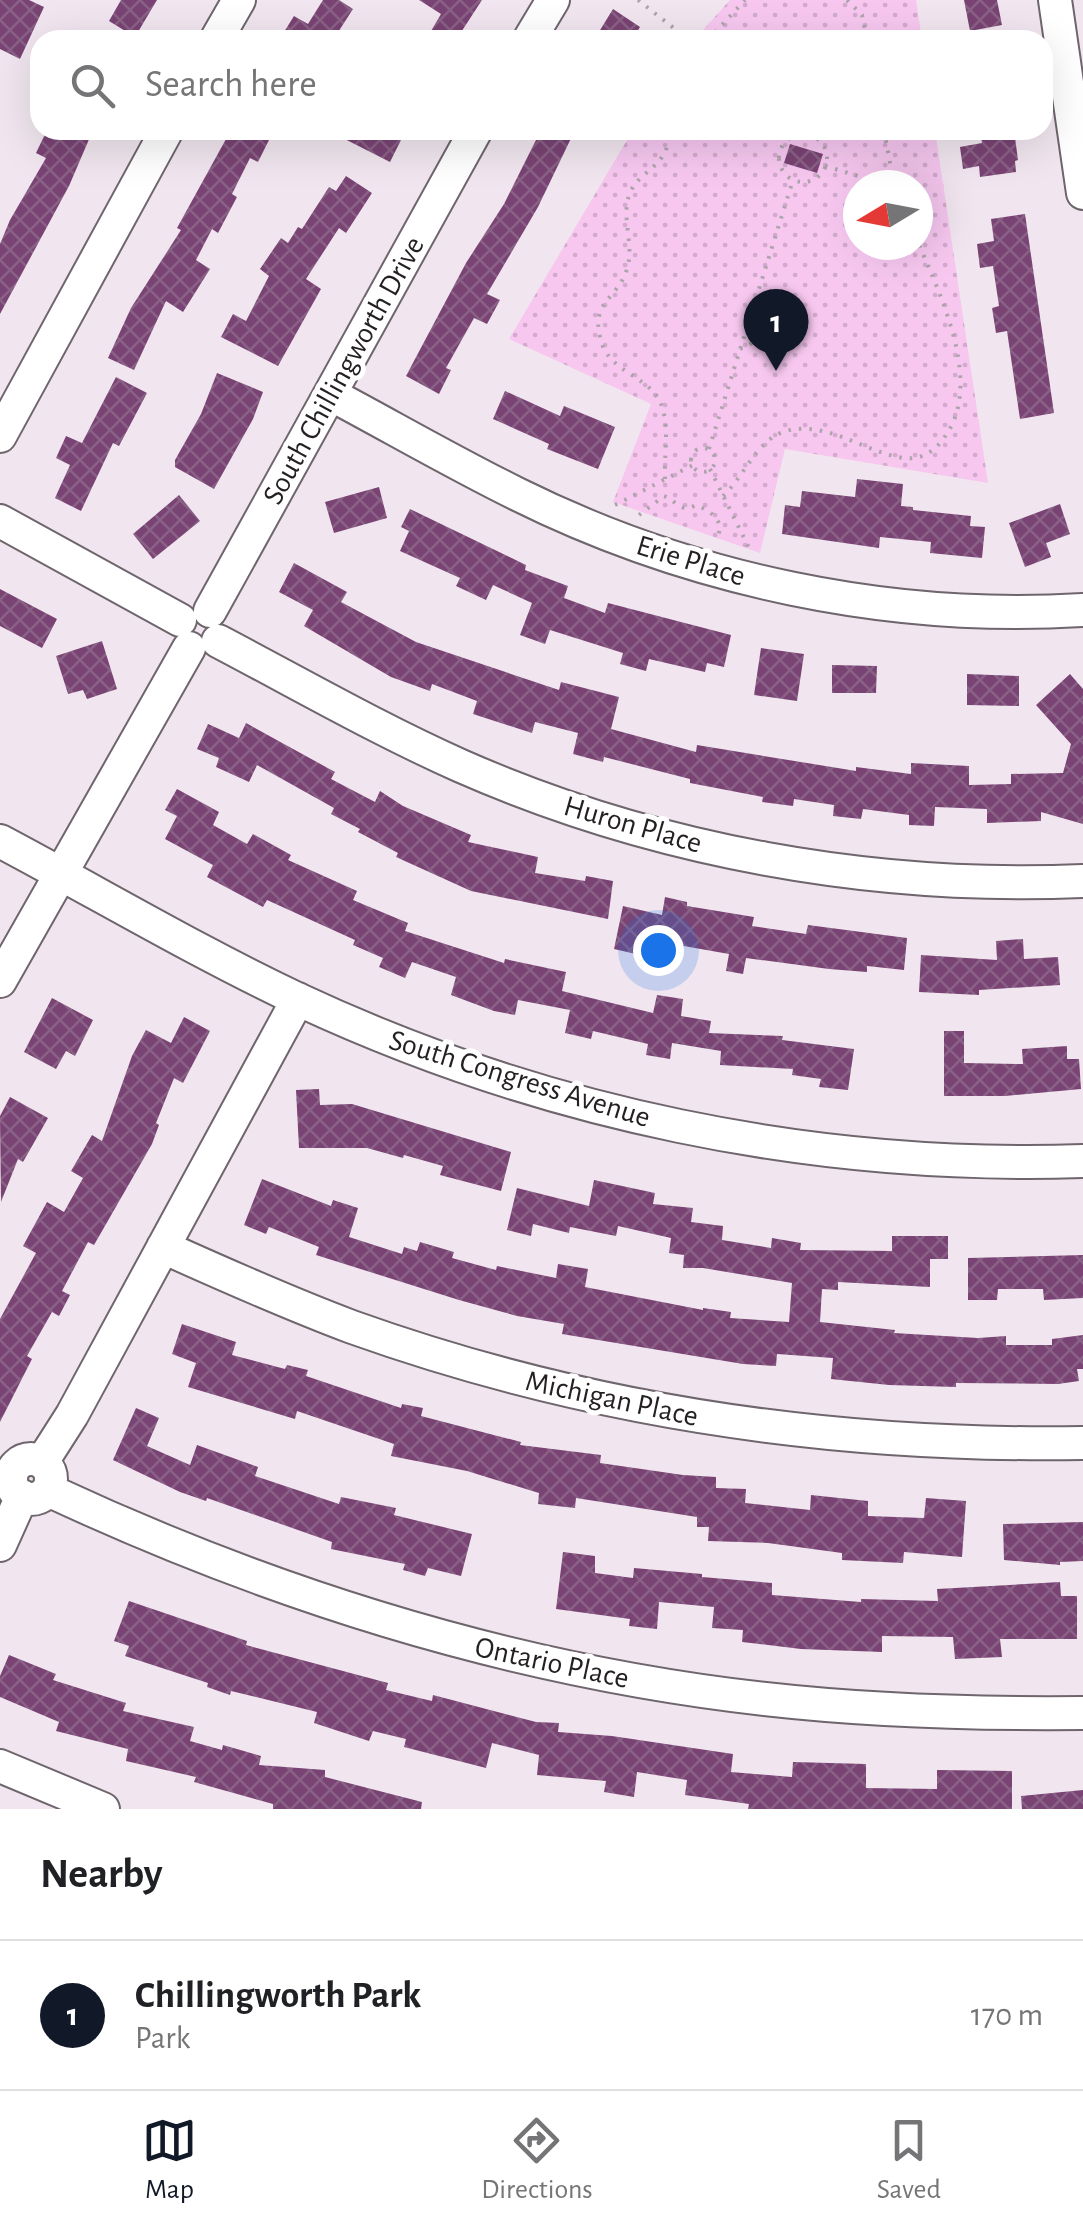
<!DOCTYPE html>
<style>
body{margin:0;font-family:"Alegreya Sans",sans-serif;background:#f2f2f2;color:#202124}
.compass{position:absolute;left:843px;top:170px;width:90px;height:90px;border-radius:50%;background:#fff;box-shadow:0 10px 40px #0002;rotate:260deg}
.you{position:absolute;left:658px;top:950px;width:35px;height:35px;margin:-25px;border:8px solid #fff;border-radius:50%;background:#1a73e8;box-shadow:0 0 0 15px #1a73e833}
.badge{display:grid;place-items:center;width:65px;height:65px;border-radius:50%;background:#111827;color:#fff;font-size:32px;font-weight:700}
.pin{position:absolute;translate:-50% -82px;filter:drop-shadow(0 2px 5px #0008)}
.pin::after{content:'';position:absolute;top:52px;width:35px;height:30px;background:inherit;clip-path:polygon(0 0,100% 0,50% 100%)}
.list{margin:0;padding:0;list-style:none}
h2{display:flex;justify-content:space-between;align-items:center;height:130px;margin:0;padding:0 40px;font-size:42px}
h2 small{font-size:32px;font-weight:400;color:#757577}
.list li{display:grid;grid-template-columns:65px 1fr auto;gap:30px;align-items:center;box-sizing:border-box;height:150px;padding:0 40px;border-top:2px solid #e0e0e0}
.list b{display:block;font-size:38px;white-space:nowrap}
.list p{margin:0;font-size:32px;white-space:nowrap;color:#757577}
.list em{font-size:32px;font-style:normal;color:#757577}
.icon{flex:none;width:55px;height:55px;fill:none;stroke:currentColor;stroke-width:2;stroke-linecap:round;stroke-linejoin:round}
.map{position:relative;flex:none;width:1083px;height:1809px;overflow:hidden}
.search{position:absolute;background:#fff;box-shadow:0 10px 40px #0002;left:30px;right:30px;top:30px;height:110px;display:flex;align-items:center;gap:25px;box-sizing:border-box;padding:0 35px;border-radius:30px;color:#757577;font-size:38px}
.sheet{height:280px;background:#fff}
nav{display:flex;justify-content:space-around;align-items:center;box-sizing:border-box;height:140px;border-top:2px solid #e0e0e0;background:#fff;font-size:28px;color:#757577}
nav a{display:grid;justify-items:center;gap:5px}
nav .on{color:#111827}
.map>svg:first-child{display:block}
</style>
<div class="map">
<svg width="1083" height="1809" viewBox="0 0 1083 1809">
<defs>
<pattern id="park-dots" width="8" height="8" patternUnits="userSpaceOnUse" patternTransform="scale(2.5)"><rect width="8" height="8" fill="#f7c7f0"/><path d="M2 2h.1M6 6h.1" fill="none" stroke="#d3aace" stroke-width="1.8" stroke-linecap="round"/></pattern>
<pattern id="building-cross-hatch" width="8" height="8" patternUnits="userSpaceOnUse" patternTransform="scale(2.5)"><rect width="8" height="8" fill="#794373"/><path d="M0 0l8 8M0 8l8-8" fill="none" stroke="#8a6186"/></pattern>
</defs>
<rect width="100%" height="100%" fill="#f1e6ef"/>
<path fill="url(#park-dots)" fill-rule="evenodd" d="M730,0H916L922,40H694Z
M633,130H935L988,483L785,449L760,553L613,502L651,404L509,339ZM858,185H918V245H858Z"/>
<path fill="url(#building-cross-hatch)" d="M0,0H29L44,7L20,59L0,49Z
M121,0H157L135,37L109,21Z
M323,0H339L353,9L333,40H279L294,16L308,24Z
M419,0H482L456,40H445L431,31L441,14Z
M964,0H997L1002,25L970,31Z
M613,9L640,27L632,40H594Z
M47,130H93L69,186L0,314V244L10,220L46,158L36,153Z
M231,130H274L258,162L250,158L232,194L237,197L218,233L212,229L196,260L210,269L183,312L166,301L134,370L108,358L131,308L181,230L177,228Z
M327,130H406L390,162Z
M541,130H575L538,207L487,294L500,300L487,324L474,318L446,368L451,370L439,394L406,376L466,263L504,204Z
M980,130H1014L1018,160L1015,161L1016,172L980,177L979,166L963,169L960,147L982,143Z
M790,144L823,154L817,173L784,163Z
M346,176L372,193L346,233L339,228L306,279L321,289L278,366L221,337L233,314L246,321L269,276L260,269L281,238L288,243L298,227L302,229L329,187L336,191Z
M1025,214L1054,413L1020,419L1007,331L996,333L992,308L999,306L993,266L980,268L977,244L994,241L991,219Z
M217,373L263,392L253,419L214,489L175,467V460L201,414Z
M116,377L147,393L119,446L113,443L81,511L55,498L70,465L56,458L66,436L82,443Z
M505,391L560,416L564,406L615,427L598,469L547,449L549,444L493,419Z
M857,479L903,484L901,506L913,507V510L971,516L970,526L985,527L982,558L930,553L931,542L880,537L879,548L782,534L785,505L800,507L802,491L855,497Z
M379,487L387,518L334,533L325,502Z
M179,495L200,521L153,559L133,534Z
M1060,504L1070,534L1046,543L1051,557L1025,567L1009,523Z
M410,509L526,565L525,570L568,586L564,598L605,613L608,603L731,635L724,667L707,663L705,672L649,659L646,671L620,664L623,653L550,630L545,644L520,635L532,603L493,585L486,600L456,586L460,578L400,551L409,531L401,527Z
M294,563L347,592L341,602L416,642L559,690L561,682L619,697L611,729L696,752L697,745L856,771V767L911,774V763L969,766V785L1011,784V774L1063,773L1071,744L1036,705L1070,674L1083,689V824L1041,812V821L987,823V809L935,807L934,826L909,825V815L863,809L861,819L833,816L834,805L794,799L793,806L762,802L763,797L690,783V779L604,757L603,762L573,754L578,733L535,722L532,733L473,714L477,701L432,684L430,691L391,677L304,626L313,610L279,592Z
M0,589L57,619L42,648L0,626Z
M102,641L117,689L87,699L83,690L68,694L56,656Z
M761,648L804,654L797,701L754,695Z
M832,665L877,666L876,693H832Z
M967,674L1019,676V706L967,705Z
M246,723L335,772L331,779L375,802L380,791L403,806L471,835L468,842L538,857L535,873L585,881L586,876L613,881L608,919L471,891L396,857L398,853L358,832L360,829L331,814L334,808L257,765L249,782L216,767L219,758L197,749L208,724L239,738Z
M177,789L219,812L213,825L247,844L253,834L291,855L288,860L357,891L353,900L408,923L405,931L504,963L505,959L566,972L562,991L653,1013L657,995L683,999L681,1016L711,1021L709,1033L783,1036L782,1040L854,1049L848,1090L819,1087L821,1079L792,1075L793,1069L720,1065L721,1051L672,1043L670,1059L646,1055L648,1044L593,1031L591,1039L565,1033L570,1010L518,1000L515,1015L494,1011L451,995L456,977L412,962L405,978L379,967L383,958L353,945L355,940L267,900L263,907L207,877L213,865L165,839L177,816L165,810Z
M665,897L687,902V906L754,917L752,926L806,934L808,925L907,938L904,970L867,966V972L829,969L746,958L743,974L726,971L729,954L678,945L676,953L651,947L649,957L614,949L623,906L662,915Z
M1023,939L1024,959L1058,957L1060,985L979,990V995L919,992L921,955L997,960L996,941Z
M52,998L93,1020L75,1056L66,1051L56,1069L24,1052Z
M184,1017L210,1031L183,1083L174,1078L156,1123L159,1125L152,1144L94,1245L88,1242L62,1291L70,1295L59,1316L52,1312L27,1356L32,1359L0,1422V1319L36,1253L23,1246L47,1202L64,1212L83,1178L71,1171L92,1135L102,1141L132,1056L146,1030L171,1043Z
M944,1031H964V1063L1023,1064L1022,1049L1067,1046V1059H1079L1081,1089L1005,1096H944Z
M319,1089L320,1105L352,1104L511,1152L501,1191L440,1175L443,1166L404,1155L403,1158L367,1148H299L296,1090Z
M10,1097L48,1118L23,1162L18,1159L1,1202L0,1116Z
M262,1179L331,1206L333,1200L358,1208L349,1237L402,1254L404,1247L417,1251L420,1242L454,1252L452,1258L496,1270L497,1266L556,1278L558,1264L588,1269L585,1287L703,1310V1308L731,1312L730,1318L789,1322L792,1283L703,1268H683L684,1255L669,1253L671,1238L618,1226L616,1236L570,1227L569,1233L533,1224L531,1236L507,1230L517,1188L589,1206L594,1180L655,1193L653,1204L693,1208L691,1222L723,1226L722,1240L771,1248L772,1238L801,1243L800,1250L892,1251V1236H948V1259H930V1287L838,1282V1290L822,1289L820,1322L895,1330L894,1333L978,1338L1006,1336V1345H1052V1339L1083,1335V1369H1077L1079,1381L1058,1384L956,1383V1387L889,1385L831,1379L833,1358L777,1354L776,1366L743,1364L562,1334L564,1324L517,1316L459,1300L316,1255L319,1247L269,1227L266,1234L244,1225Z
M1083,1255V1298L1044,1300L1043,1289H998L997,1300H968V1258Z
M182,1324L236,1342L232,1355L285,1369L287,1365L308,1370L306,1376L401,1408L402,1404L423,1408L421,1416L521,1442L520,1445L601,1455L600,1463L683,1475L716,1477V1488L746,1489L745,1503L810,1510L811,1495L868,1501V1516L924,1518L926,1498L966,1501L962,1557L904,1552L903,1563L842,1560V1553L768,1543L708,1541L709,1527H697V1517L576,1498L575,1508L538,1504L539,1493L467,1471L391,1456L394,1444L297,1411L295,1419L188,1387L196,1363L172,1354Z
M136,1408L159,1418L147,1446L190,1465L197,1445L258,1467L255,1476L339,1504L341,1497L396,1508L394,1515L472,1534L461,1576L428,1568L425,1576L403,1570L405,1564L331,1549L332,1542L207,1498L206,1501L180,1492L113,1460Z
M1083,1522V1561L1060,1562V1565L1004,1560L1003,1524Z
M563,1552L595,1556V1573L633,1578L634,1568L702,1574V1577L772,1583V1595L861,1602V1599L938,1601L937,1589L1060,1582L1061,1596H1077V1639H1000L1002,1657L955,1659L953,1637L882,1636V1652L801,1649L742,1642L743,1630L712,1628L714,1607L659,1602L657,1629L629,1626L630,1619L556,1609Z
M129,1601L247,1641L246,1645L388,1683L386,1690L432,1701L433,1695L536,1722L559,1723L558,1732L612,1736L733,1754L731,1772L792,1777L793,1762L866,1764V1788L937,1789V1770L1012,1771V1809H748L749,1804L685,1795L687,1780L637,1772L634,1797L604,1792L606,1781L537,1775L539,1755L492,1743L486,1768L404,1747L406,1739L373,1731L369,1741L314,1723L317,1712L231,1691L230,1695L207,1687L208,1683L125,1656L129,1646L114,1641Z
M9,1655L56,1674L53,1680L126,1703L123,1711L194,1727L190,1741L222,1750L223,1745L261,1756L259,1765L325,1770V1777L422,1802L421,1809H273V1804L194,1782L196,1777L126,1761L128,1749L56,1731L59,1722L0,1697V1676Z
M1083,1790V1809H1022L1021,1796Z"/>
<g fill="none" stroke-linecap="round" stroke-linejoin="round">
<g stroke="#6e656d" stroke-width="36">
<path id="minor" d="M1055,0L1083,193
M216,40L239,0
M529,40L553,0
M330,394C392,427 454,463 517,494C690,580 890,622 1083,610
M0,436L167,130
M0,521L180,620
M210,611L476,130
M218,641C298,683 378,729 461,766C654,851 872,890 1083,881
M0,841C98,893 194,950 295,998C540,1113 812,1170 1083,1161
M0,981L189,648
M163,1247C225,1275 288,1303 352,1327C587,1411 834,1447 1083,1443
M11 1479a20 20 0 1 1 40 0a20 20 0 1 1-40 0Z
M42,1462L72,1415L298,999
M48,1490C275,1596 515,1671 765,1699C871,1711 977,1714 1083,1713
M0,1545L22,1496
M0,1766L103,1809"/>
</g>
<path stroke="#ada4ab" stroke-width="4" stroke-dasharray="2.5 8" stroke-linecap="butt" d="M638,0L689,40
M847,0L862,15L867,40
M708,40L745,0
M884,130L894,185
M779 158a24 24 0 1 1 48 0a24 24 0 1 1-48 0Z
M825,166L888,185
M751,313L766,336L783,343
M740,349L766,336
M691 460a12 12 0 1 1 24 0a12 12 0 1 1-24 0Z
M709,449L793,180
M710,469L749,548
M665,479C664,457 669,431 663,410C655,377 613,375 602,344C588,301 617,301 627,269C635,244 620,217 630,193C637,175 657,169 665,152C668,146 668,137 671,130
M723,496C744,477 757,439 786,431C828,420 865,453 904,458C921,460 934,452 943,439C985,386 941,297 918,242
M615,505L693,465
M639,515L664,496C676,500 680,514 696,505C711,511 727,522 716,539"/>
<use href="#minor" stroke="#fff" stroke-width="32"/>
</g>
<g text-anchor="middle" stroke-width="10" stroke-linejoin="round" paint-order="stroke">
<g font-size="30" fill="#231f22" stroke="#fff">
<text transform="translate(343 370) rotate(-61)" y="10">South Chillingworth Drive</text>
<text transform="translate(691 560) rotate(17)" y="10">Erie Place</text>
<text transform="translate(633 824) rotate(16)" y="10">Huron Place</text>
<text transform="translate(520 1078) rotate(17)" y="10">South Congress Avenue</text>
<text transform="translate(612 1398) rotate(12)" y="10">Michigan Place</text>
<text transform="translate(552 1662) rotate(12)" y="10">Ontario Place</text>
</g>
</g>
</svg>
<svg class="compass" viewBox="-18 -18 36 36"><path d="M0-13l5 13h-10z" fill="#e53935"/><path d="M0 13l5-13h-10z" fill="#757577"/></svg>
<div class="you"></div>
<div class="pin badge" style="left:776px;top:371px">1</div>
<div class="search"><svg class="icon" aria-label="search" viewBox="0 0 24 24"><circle cx="10" cy="10" r="6"/><path d="M15 15l6 6"/></svg>Search here</div>
</div>
<section class="sheet">
<h2>Nearby<small></small></h2>
<ul class="list">
<li><span class="badge">1</span><div><b>Chillingworth Park</b><p>Park</p></div><em>170 m</em></li>
</ul>
</section>
<nav>
<a class="on"><svg class="icon" aria-label="map" viewBox="0 0 24 24"><path d="M3 6l6-2 6 2 6-2v14l-6 2-6-2-6 2zM9 4v14M15 6v14"/></svg>Map</a>
<a><svg class="icon" aria-label="directions" viewBox="0 0 24 24"><path d="M12 3l9 9-9 9-9-9zM9 14v-3h6M13 9l2 2-2 2"/></svg>Directions</a>
<a><svg class="icon" aria-label="saved" viewBox="0 0 24 24"><path d="M7 4h10v16l-5-4-5 4z"/></svg>Saved</a>
</nav>
